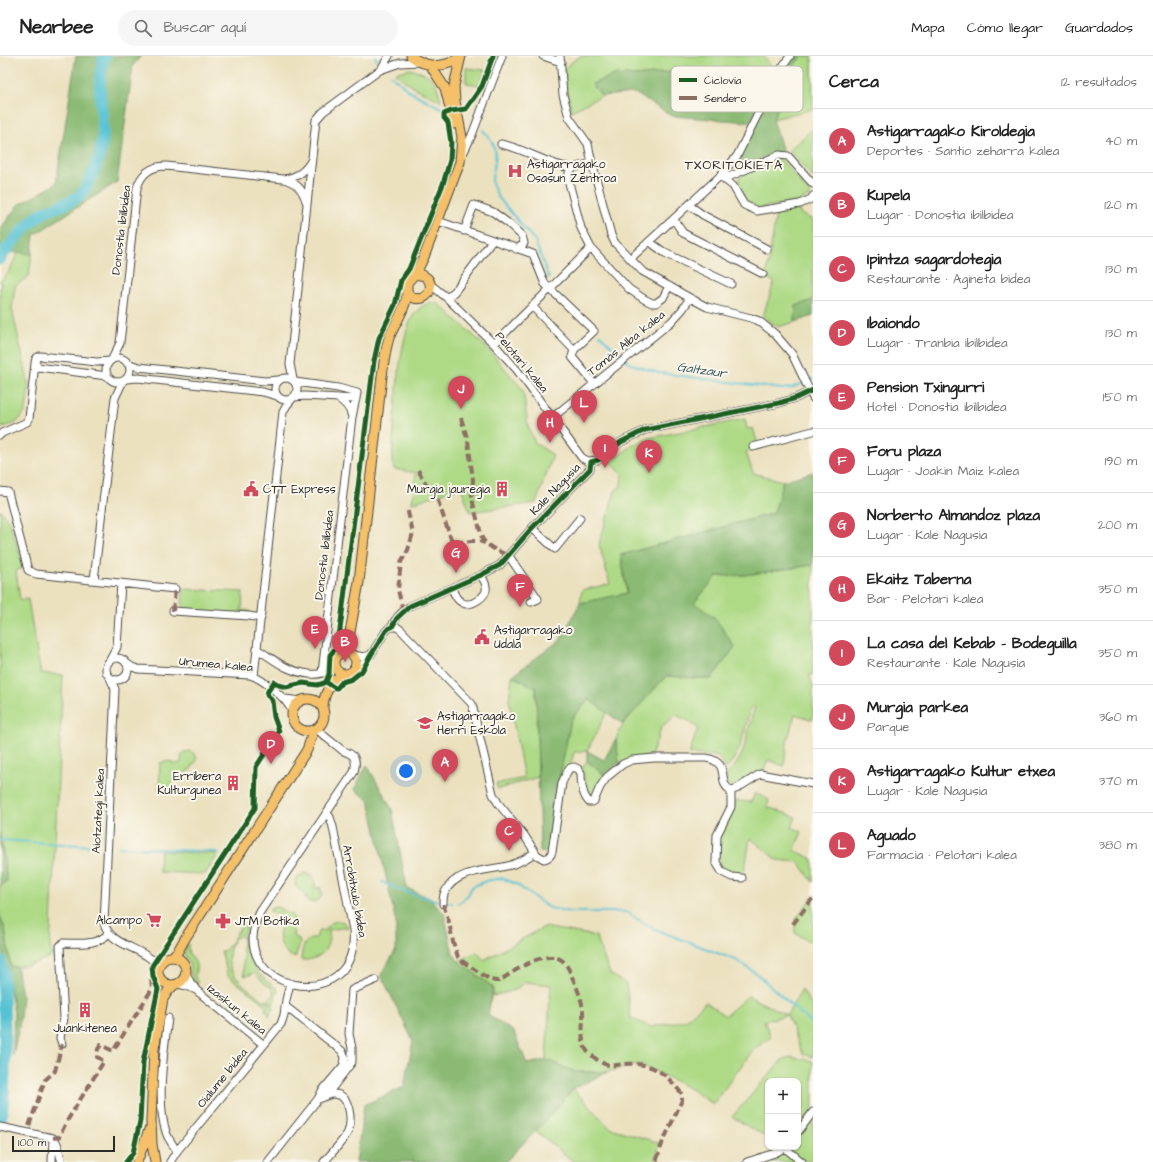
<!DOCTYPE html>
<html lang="es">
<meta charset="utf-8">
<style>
body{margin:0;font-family:"Architects Daughter",sans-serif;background:#f6f6f6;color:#222}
.controls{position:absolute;right:12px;bottom:12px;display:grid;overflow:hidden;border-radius:8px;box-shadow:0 1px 3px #0004}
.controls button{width:36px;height:36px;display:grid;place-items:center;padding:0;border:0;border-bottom:1px solid #e0e0e0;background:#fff;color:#222;font:20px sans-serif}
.scale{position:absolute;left:12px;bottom:10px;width:103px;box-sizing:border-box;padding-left:4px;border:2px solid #2b2b2b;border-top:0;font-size:11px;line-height:14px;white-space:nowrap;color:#2b2b2b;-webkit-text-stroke:3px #fbf7ec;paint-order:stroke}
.you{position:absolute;left:406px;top:715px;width:14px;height:14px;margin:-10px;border:3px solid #fff;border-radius:50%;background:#1a73e8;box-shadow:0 0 0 6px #1a73e833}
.badge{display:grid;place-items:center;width:26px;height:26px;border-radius:50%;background:#d1495b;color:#fff;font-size:13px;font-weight:700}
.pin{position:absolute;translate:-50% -33px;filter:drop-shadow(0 1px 2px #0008)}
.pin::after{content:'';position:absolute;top:21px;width:14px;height:12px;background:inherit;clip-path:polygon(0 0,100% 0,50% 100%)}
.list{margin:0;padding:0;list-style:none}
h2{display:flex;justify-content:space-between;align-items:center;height:52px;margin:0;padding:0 16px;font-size:17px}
h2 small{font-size:13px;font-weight:400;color:#767676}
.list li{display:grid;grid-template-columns:26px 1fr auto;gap:12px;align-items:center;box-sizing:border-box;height:64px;padding:0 16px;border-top:1px solid #e0e0e0}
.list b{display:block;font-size:15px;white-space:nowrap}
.list p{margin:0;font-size:13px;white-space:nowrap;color:#767676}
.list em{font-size:13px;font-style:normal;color:#767676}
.icon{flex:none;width:22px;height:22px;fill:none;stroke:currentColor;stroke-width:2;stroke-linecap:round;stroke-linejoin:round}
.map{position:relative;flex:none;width:813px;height:1106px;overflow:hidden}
header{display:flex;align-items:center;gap:24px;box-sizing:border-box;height:56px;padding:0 20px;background:#fff;border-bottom:1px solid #e0e0e0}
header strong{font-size:19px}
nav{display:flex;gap:22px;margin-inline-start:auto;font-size:14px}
.search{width:280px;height:36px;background:#f6f6f6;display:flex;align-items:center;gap:10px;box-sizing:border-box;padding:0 14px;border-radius:22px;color:#767676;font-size:15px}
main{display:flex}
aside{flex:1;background:#fff}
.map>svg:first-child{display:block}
</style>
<header>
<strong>Nearbee</strong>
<div class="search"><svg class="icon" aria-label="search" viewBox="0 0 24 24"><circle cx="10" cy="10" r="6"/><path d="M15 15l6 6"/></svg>Buscar aquí</div>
<nav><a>Mapa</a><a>Cómo llegar</a><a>Guardados</a></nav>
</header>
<main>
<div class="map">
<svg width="813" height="1106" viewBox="0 0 813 1106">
<rect width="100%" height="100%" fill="#fbf7ec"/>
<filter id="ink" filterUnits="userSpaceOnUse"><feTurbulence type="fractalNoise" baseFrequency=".025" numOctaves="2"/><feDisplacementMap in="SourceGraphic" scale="8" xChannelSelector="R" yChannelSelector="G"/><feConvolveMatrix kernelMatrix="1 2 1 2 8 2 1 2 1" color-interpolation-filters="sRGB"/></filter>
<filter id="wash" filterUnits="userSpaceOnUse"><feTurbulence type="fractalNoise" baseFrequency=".012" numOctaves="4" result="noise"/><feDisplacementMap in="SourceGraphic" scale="16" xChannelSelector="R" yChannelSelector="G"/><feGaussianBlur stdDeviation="0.9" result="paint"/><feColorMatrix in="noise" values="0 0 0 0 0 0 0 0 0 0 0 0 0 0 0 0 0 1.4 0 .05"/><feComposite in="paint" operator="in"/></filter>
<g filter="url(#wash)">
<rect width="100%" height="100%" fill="#ebe1bf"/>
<path fill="#aeda86" stroke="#6c8258" d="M580,0H764L776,17L742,26L718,22L696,13L635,20L617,18L592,28L602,40L571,55L566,30L564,12Z
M802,0H812L813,53L773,63L792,20L790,14Z
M466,12L485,14L480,29L466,27Z
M410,13C434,19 435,23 441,45L413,31L395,17Z
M813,73V122L789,94Z
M779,101L811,139L799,146L758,152L746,144L738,130L740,118Z
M799,150V157L813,164V244L796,250L795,266L778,271L763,260L774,226L766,221L777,153Z
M18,196L32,198L29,220L15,230L12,253L29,330L26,355L16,367L0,372V231L2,230L0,225L9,216Z
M433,246L438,248L447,255L489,294L523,334L528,370L535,387L553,399L536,447L470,456L461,431L412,447L416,417L394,413L392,407C394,376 397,278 415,257C420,251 425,248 433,246Z
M745,363L747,373L753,372L759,392L746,396L753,417L783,425L774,457L621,499L627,538L580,547L582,534L610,528L599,488L615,435L621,430L622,418L610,406L632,390L649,382Z
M0,454L9,465L24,511L16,515L20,544L28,543L37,598L41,617L63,619L50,891L51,896L55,899L29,909L11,911L5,873L0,860V830L7,825L0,777Z
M813,509V619H809L813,629V664L795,658L787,686L784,710L768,704L763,718L735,732L727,728L726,719C730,715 734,711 737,707C747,692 748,669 755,652L752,650C743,671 744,697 725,713L720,703L716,700L689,698L698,672L689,665L676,659L662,670L651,700L619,707L616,683L623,668L666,620L711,623L715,562L693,547L717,520L745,519Z
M183,533L243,536L242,554L250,555V560L182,557Z
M512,620L536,631L538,721L498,733L496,728L524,722L509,644Z
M589,643L607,656L587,695L574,696L571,708L563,718L558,729L571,664Z
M190,695L195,698L197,704L190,714L187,715L184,720L175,722L170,729L171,733L169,736L164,737L159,734L160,707L169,705L174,708L180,707L182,704L181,701L185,696Z
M587,705L604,719L593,742L591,743L589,742L582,712Z
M755,737L769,744L767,751L796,761L792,771L802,776L794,794L813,803V826L799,806L777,804L750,782L745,813L738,818C733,817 727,816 723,813C717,808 718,787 720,780C725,767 734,758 736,745L751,746Z
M160,795L219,798L205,818L159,816Z
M305,817C314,818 317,825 314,833L320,831L322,838L321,841L315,846C304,847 308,843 303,837C299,832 291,833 298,821Z
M813,840V885L807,884L795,877V864Z
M277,851C280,852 281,854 284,855C291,859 298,860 291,871L294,876L293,880L298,882L300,887L295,902C278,895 276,878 284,863L269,854L272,852Z
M341,865L346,868L348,871L329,874C331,893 320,905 301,904C302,893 303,883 316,882L318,876L322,874L326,875C327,867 334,865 341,865Z
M243,867L247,868L245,876L240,880L234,883C232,887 230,893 229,898C225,919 249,933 263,944H267L271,950L273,951L269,960V957L265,954L267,950L228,920L221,895L226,894Z
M544,871L596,880L610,918L626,928L631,962L651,971L686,964L706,946L725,960L748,940L787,959L802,933L809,946L813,948V1001L803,998L787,959L764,965L771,981L753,994L713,1048L687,1031L661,1018L638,1008L607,1016H576L546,1004L551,929L525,926L515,934L493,940V931L458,905L477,896L484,904Z
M245,879C245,902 258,921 278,933L273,949L271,948L269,944L274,938L271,931L265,928L255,917L246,920L244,919L243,909L244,900L242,892L243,885L242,881Z
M186,887L189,889C185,897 194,901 196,909C197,915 193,922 198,927L196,929L192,925L189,907L184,897Z
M792,1001L813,1005V1053L798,1072V1025H768V1082L732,1061L781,1005L786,1002Z
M573,1033L610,1072L660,1087L654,1106H574L536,1075Z
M813,1060V1106C803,1106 794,1100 790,1091H798V1080Z
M780,1098L787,1099L797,1106H755Z"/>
<path fill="#8aba73" stroke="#5a724f" d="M76,0H141L133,9L117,126L34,179L32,198L18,196L0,197V174L17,150L56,128Z
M793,0H802L790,14L792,20L773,63L783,96L765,101L741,111L742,104L739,101L787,7Z
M696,13L718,22L742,26L776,17L750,66L672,60L635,37L602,40L592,28L617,18L635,20Z
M813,244V260L795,266L796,250Z
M813,416V509L745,519L717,520L694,547L715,562L735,591L711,623L666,620L623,668L588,643L571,664L558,729L548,795L545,797L540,795L536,632L512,620L560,584L580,547L627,537L621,499L774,457L783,425Z
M616,683L619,707L604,719L587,705V695L604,704Z
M367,709L392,753L407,832L429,842L444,857L453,897L458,905L493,931L488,959L514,976L527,1008L546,1004L576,1016H607L573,1033L536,1075L505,1106H356L364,1049L404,1031L413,985L381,919L396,894V866L369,744L354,733Z
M0,777L7,825L0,830Z
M0,860L5,873L11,911L17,910L22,940L19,971L13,999L14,956L0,881Z"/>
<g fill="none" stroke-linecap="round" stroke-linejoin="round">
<path stroke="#57c2d3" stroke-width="2" d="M375,0L377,4
M391,19L409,35L443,53
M483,74C494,86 498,95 494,111C493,116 492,121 492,126C493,131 496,136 498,141L535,185L549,222
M600,279L629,307L646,313L660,317L782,333L791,332L813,323
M0,784L93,790
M119,791L218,796
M382,826L400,834L438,845
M447,846L452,847
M458,847L461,846L468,839L472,831L486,825L502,822L516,828L549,852L570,856H626L654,873L736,904L757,918L809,965L813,967
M0,1037L4,1031"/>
<path stroke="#57c2d3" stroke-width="12" d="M0,203C7,191 32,163 43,157C56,150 78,146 85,133C94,117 102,97 103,78C103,53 95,24 105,0
M0,904L3,918L5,996L4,1031L2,1058L0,1064"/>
</g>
</g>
<g filter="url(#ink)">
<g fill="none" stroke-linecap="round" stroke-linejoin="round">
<g stroke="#484641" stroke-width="9">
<path id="minor" d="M543,0L561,6
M560,0L563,39L569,61L588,88L592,107L611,179L615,187L642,215L690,242L707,251L751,262L759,265L775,278L792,298L813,342
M381,13L389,0
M501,88C526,93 547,109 572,112
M461,102L472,79L502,0
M592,107L572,112L569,117L568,123L581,172L591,192L629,233L644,243L652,247H656L663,242L669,230
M720,120L733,130L744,149L757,155L800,148L811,143L813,140
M720,120H731L779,99L788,100L813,128
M284,123C295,126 303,134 306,145
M689,149L703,159L767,193
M674,164L683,177L763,218
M438,165L533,198L545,228L594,275L574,294L532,250
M464,175L474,149L493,156L508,167L522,180L524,187L523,189L516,193
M650,186L665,197L731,228
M630,203L720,120L737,100L779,16L790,0
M430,228L447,242L494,288L517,314L582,402L588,405L598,404L621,386L645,374L779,347L796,342L813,334
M447,242L455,235L489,189L491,184
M494,288L591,192
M574,294L572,301L592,325L593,329
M106 314a12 12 0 1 1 24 0a12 12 0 1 1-24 0Z
M112,303L120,287L137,132C141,118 151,110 166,110L283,123C296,122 305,116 311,105
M127,307L139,311L265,325L278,324
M107,320L38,311L35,307L36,302L40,300L97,306L110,305
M275 333a11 11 0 1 1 22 0a11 11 0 1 1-22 0Z
M126,323L138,322L263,336L277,340
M293,323L290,308L316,64L323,56L380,14L400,7L420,6
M295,341L304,340L356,343
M337,342C345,346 350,352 352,361
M553,361L671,266L682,254L690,242
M0,379L2,377L27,366L29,363L35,307
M753,391L813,375
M0,435L8,436L28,514L36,518L175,533
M532,472L555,493L580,462
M509,500L538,543L531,546
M94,524L115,342L123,325
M452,532C454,538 457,545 463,547C471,551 488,540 486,531C486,527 483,523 481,519
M173,555L249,560L261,562
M392,571H397L401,574L472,648L493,738L498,747L524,779L537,799L544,803C549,802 551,800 552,796L562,727L567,716L570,712L574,711L578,713L581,717C581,727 582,739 589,746H592L594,745L600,731L607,721L623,708L632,704L654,702H706C732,706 716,728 731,734L736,733L760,718L813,728
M257,593C276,605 286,615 309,618C314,618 317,619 322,617L352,361L357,337L338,332L295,326
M354,599L363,601L371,599
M106 613a11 11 0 1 1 22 0a11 11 0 1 1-22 0Z
M110,604L117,591L121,527
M126,607L132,611L138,613L250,619C263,623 288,643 292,656
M352,616C368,608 376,590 386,575L389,572L392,571C394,562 403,555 410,550L481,519L500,509L532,472L590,413L591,406
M254,620L283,356L287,349L292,343
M110,622L115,633L104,867C111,892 148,891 158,912
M285,643L301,645
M317,673C324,681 334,687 342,694C345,696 350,697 353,700C357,705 355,711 354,716L260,856C221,936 361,963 353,874L333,771L330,761L327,758
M731,734V751L717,779L716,806L722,816L732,821L742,822
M443,848C443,844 443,839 445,836C456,813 490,815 511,809C520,806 528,802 535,796
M151,903L163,904
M186,917L190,926L195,932
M178,928L187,930L196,934L264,989
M168,962C164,994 156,1046 166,1076C168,1083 173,1089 177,1095
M62,988L60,982L64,962L60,890L63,887C79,887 97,890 109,877
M323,1035L332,1032L352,1006V992L349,978L352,934L375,924
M318,1043C323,1042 329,1038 333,1038C351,1037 352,1065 348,1076C344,1084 330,1099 324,1106
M0,1071L53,1082C60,1088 58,1097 62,1106
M798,1076L813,1056
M785,1092L802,1106
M52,1106L53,1082
M170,1106L177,1095L281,968L284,959L286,944L290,928
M268,1106L318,1043L322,1035L344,1009L345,1001L342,995L285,950
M747,1106L775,1097L786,1091"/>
</g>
<g stroke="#484641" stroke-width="11">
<path id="major" d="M411,0C426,12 446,13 461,0
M430,9L445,32L454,68
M414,219C439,215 433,251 411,241L407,235V227L417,215L424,201L460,106L462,81L455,45L454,30L461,0
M334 607a11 11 0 1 1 22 0a11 11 0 1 1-22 0Z
M341,596L349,582L359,526L382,320C384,308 385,294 389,282C395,267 407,252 407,235
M292 659a16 16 0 1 1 32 0a16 16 0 1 1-32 0Z
M323,653C323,638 331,623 346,618
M158 915a14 14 0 1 1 28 0a14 14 0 1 1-28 0Z
M172,901L178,895L186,881L307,694L314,674
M137,1106L149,1074
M155,1106L152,1088L151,1065L154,993L163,943L168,935L174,929"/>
</g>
<use href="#minor" stroke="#fff" stroke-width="7"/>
<use href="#major" stroke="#f4c16a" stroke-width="9"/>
<path stroke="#8d6e63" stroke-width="4" stroke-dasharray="8 4" stroke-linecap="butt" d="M461,362L468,385L473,424L472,440L473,447L482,482C488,492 499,495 509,500
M418,414L425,426L436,439L452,486L454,487L472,485H479L485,487
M173,555L175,533
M403,555L398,534L399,524L401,506L408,494L413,477L407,452
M443,848L449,866L453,886L458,901L462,905L489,923L495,925H499C513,916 543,894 560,903C567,907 570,916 573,923C578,934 582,944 583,955C584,969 578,988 590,998C612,1017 612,1006 635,1008C658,1009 669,1022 682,1038V1044L662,1088L656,1106
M793,868L813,842
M29,1070L45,1024L55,1015L62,988
M53,1082L59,1081L67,1065L104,1005L97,1001L98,993L101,989L113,995L152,933L151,923"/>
<g stroke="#fbf7ec" stroke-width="8">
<path id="cycleway" d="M326,626L335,632H337L342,626L352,623L362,615L371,599L386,575L389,572L392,571L397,562L410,550L481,519L500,509L532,472L590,413L591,406L598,404L621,386L645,374L779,347L796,342L813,334
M126,1106L133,1097L140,1065L143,1006L158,933L153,920L152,910L255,752L256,711L279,675L274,661L272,645L267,638L268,635L274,626L279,629L286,631L303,627L317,629L321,628L326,626L329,618L330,599L338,589L342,558L374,305L379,282L395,249L401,224L409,213L443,128L450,104L451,86L448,67L444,62V58L451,55L466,53L482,30L493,0"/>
</g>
<use href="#cycleway" stroke="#1b5e20" stroke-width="5"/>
</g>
</g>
<defs>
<g id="hospital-bare" transform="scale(1.2)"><path d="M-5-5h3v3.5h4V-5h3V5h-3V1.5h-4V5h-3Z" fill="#d1495b" stroke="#fbf7ec" stroke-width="2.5" paint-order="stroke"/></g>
<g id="civic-bare" transform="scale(1.2)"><path d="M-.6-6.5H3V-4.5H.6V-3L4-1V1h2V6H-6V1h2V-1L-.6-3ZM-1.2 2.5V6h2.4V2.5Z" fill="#d1495b" stroke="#fbf7ec" stroke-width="2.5" paint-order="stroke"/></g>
<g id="building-bare" transform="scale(1.2)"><path d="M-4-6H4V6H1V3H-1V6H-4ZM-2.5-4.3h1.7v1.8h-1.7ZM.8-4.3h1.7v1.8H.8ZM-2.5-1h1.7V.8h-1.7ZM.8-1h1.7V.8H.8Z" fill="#d1495b" stroke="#fbf7ec" stroke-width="2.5" paint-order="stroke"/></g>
<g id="school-bare" transform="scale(1.2)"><path d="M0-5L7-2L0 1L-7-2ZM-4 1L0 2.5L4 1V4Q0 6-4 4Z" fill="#d1495b" stroke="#fbf7ec" stroke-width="2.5" paint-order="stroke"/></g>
<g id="supermarket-bare" transform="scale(1.2)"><path d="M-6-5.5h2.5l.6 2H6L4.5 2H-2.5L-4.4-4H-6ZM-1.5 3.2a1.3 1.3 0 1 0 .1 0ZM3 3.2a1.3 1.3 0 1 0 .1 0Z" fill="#d1495b" stroke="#fbf7ec" stroke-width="2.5" paint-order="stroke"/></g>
<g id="pharmacy-bare" transform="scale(1.2)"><path d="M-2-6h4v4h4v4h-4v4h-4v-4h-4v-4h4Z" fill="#d1495b" stroke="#fbf7ec" stroke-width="2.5" paint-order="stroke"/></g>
</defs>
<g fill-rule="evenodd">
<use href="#hospital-bare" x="515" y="115"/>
<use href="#civic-bare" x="251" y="433"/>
<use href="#building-bare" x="502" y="433"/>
<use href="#civic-bare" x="482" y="581"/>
<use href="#school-bare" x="425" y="667"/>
<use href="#building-bare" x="233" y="727"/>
<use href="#supermarket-bare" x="154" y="864"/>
<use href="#pharmacy-bare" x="223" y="865"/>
<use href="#building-bare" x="85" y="954"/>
</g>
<g text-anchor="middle" stroke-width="4" stroke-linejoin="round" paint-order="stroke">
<g font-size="12" fill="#2b2b2b" stroke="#fbf7ec" text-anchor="start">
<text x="527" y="112">Astigarragako<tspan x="527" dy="14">Osasun Zentroa</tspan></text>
<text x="263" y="437">CTT Express</text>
<text x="490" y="437" text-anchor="end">Murgia jauregia</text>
<text x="494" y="578">Astigarragako<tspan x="494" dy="14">Udala</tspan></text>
<text x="437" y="664">Astigarragako<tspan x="437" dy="14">Herri Eskola</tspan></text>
<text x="221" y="724" text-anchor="end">Erribera<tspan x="221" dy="14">Kulturgunea</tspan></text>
<text x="142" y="868" text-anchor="end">Alcampo</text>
<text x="235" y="869">JTM Botika</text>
<text x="85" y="976" text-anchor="middle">Juankitenea</text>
</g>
<g font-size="12" fill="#2b2b2b" stroke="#fbf7ec">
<text transform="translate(121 174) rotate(-83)" y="4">Donostia ibilbidea</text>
<text transform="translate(626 287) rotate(-39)" y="4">Tomás Alba kalea</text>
<text transform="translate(522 306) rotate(50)" y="4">Pelotari kalea</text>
<text transform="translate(555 433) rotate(-46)" y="4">Kale Nagusia</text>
<text transform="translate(324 499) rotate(-83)" y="4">Donostia ibilbidea</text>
<text transform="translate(216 608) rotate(5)" y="4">Urumea kalea</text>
<text transform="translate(98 755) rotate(-87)" y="4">Aiotzategi kalea</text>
<text transform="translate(355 835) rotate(80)" y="4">Arrobitxulo bidea</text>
<text transform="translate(237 953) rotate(39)" y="4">Izaskun kalea</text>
<text transform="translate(222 1022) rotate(-51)" y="4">Oialume bidea</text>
</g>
<g font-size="13" letter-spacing="1" fill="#2b2b2b" stroke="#fbf7ec">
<text x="734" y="113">TXORITOKIETA</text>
</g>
<g font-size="13" font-style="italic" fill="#38585d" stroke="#fbf7ec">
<text transform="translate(702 313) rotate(8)" y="5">Galtzaur</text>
</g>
</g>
<rect x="671" y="10" width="132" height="46" rx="6" fill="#fbf7ec" stroke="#bdbab2" stroke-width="1"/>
<rect x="679" y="22" width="18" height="4" fill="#1b5e20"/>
<rect x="679" y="40" width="18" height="4" fill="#8d6e63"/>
<g font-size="11" fill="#2b2b2b">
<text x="704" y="28">Ciclovía</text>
<text x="704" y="46">Sendero</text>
</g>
</svg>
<div class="controls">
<button>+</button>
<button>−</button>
</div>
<div class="scale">100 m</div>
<div class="you"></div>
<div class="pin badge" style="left:445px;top:726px">A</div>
<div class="pin badge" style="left:345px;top:606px">B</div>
<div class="pin badge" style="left:509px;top:795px">C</div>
<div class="pin badge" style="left:271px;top:708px">D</div>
<div class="pin badge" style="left:315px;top:593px">E</div>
<div class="pin badge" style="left:520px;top:551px">F</div>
<div class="pin badge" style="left:456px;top:517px">G</div>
<div class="pin badge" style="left:550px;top:387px">H</div>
<div class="pin badge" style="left:605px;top:412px">I</div>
<div class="pin badge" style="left:461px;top:353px">J</div>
<div class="pin badge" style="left:649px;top:417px">K</div>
<div class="pin badge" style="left:584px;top:367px">L</div>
</div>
<aside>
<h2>Cerca<small>12 resultados</small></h2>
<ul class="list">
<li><span class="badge">A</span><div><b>Astigarragako Kiroldegia</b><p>Deportes · Santio zeharra kalea</p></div><em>40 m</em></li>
<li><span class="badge">B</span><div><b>Kupela</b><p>Lugar · Donostia ibilbidea</p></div><em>120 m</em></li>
<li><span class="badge">C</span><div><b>Ipintza sagardotegia</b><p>Restaurante · Agineta bidea</p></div><em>130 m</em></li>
<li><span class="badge">D</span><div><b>Ibaiondo</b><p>Lugar · Tranbia ibilbidea</p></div><em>130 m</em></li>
<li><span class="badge">E</span><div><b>Pension Txingurri</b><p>Hotel · Donostia ibilbidea</p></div><em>150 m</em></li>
<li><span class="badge">F</span><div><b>Foru plaza</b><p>Lugar · Joakin Maiz kalea</p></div><em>190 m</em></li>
<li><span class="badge">G</span><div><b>Norberto Almandoz plaza</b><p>Lugar · Kale Nagusia</p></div><em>200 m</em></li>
<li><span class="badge">H</span><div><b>Ekaitz Taberna</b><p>Bar · Pelotari kalea</p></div><em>350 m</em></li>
<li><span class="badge">I</span><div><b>La casa del Kebab - Bodeguilla</b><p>Restaurante · Kale Nagusia</p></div><em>350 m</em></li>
<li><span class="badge">J</span><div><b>Murgia parkea</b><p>Parque</p></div><em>360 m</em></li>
<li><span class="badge">K</span><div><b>Astigarragako Kultur etxea</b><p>Lugar · Kale Nagusia</p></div><em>370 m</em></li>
<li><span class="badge">L</span><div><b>Aguado</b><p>Farmacia · Pelotari kalea</p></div><em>380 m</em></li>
</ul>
</aside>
</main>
